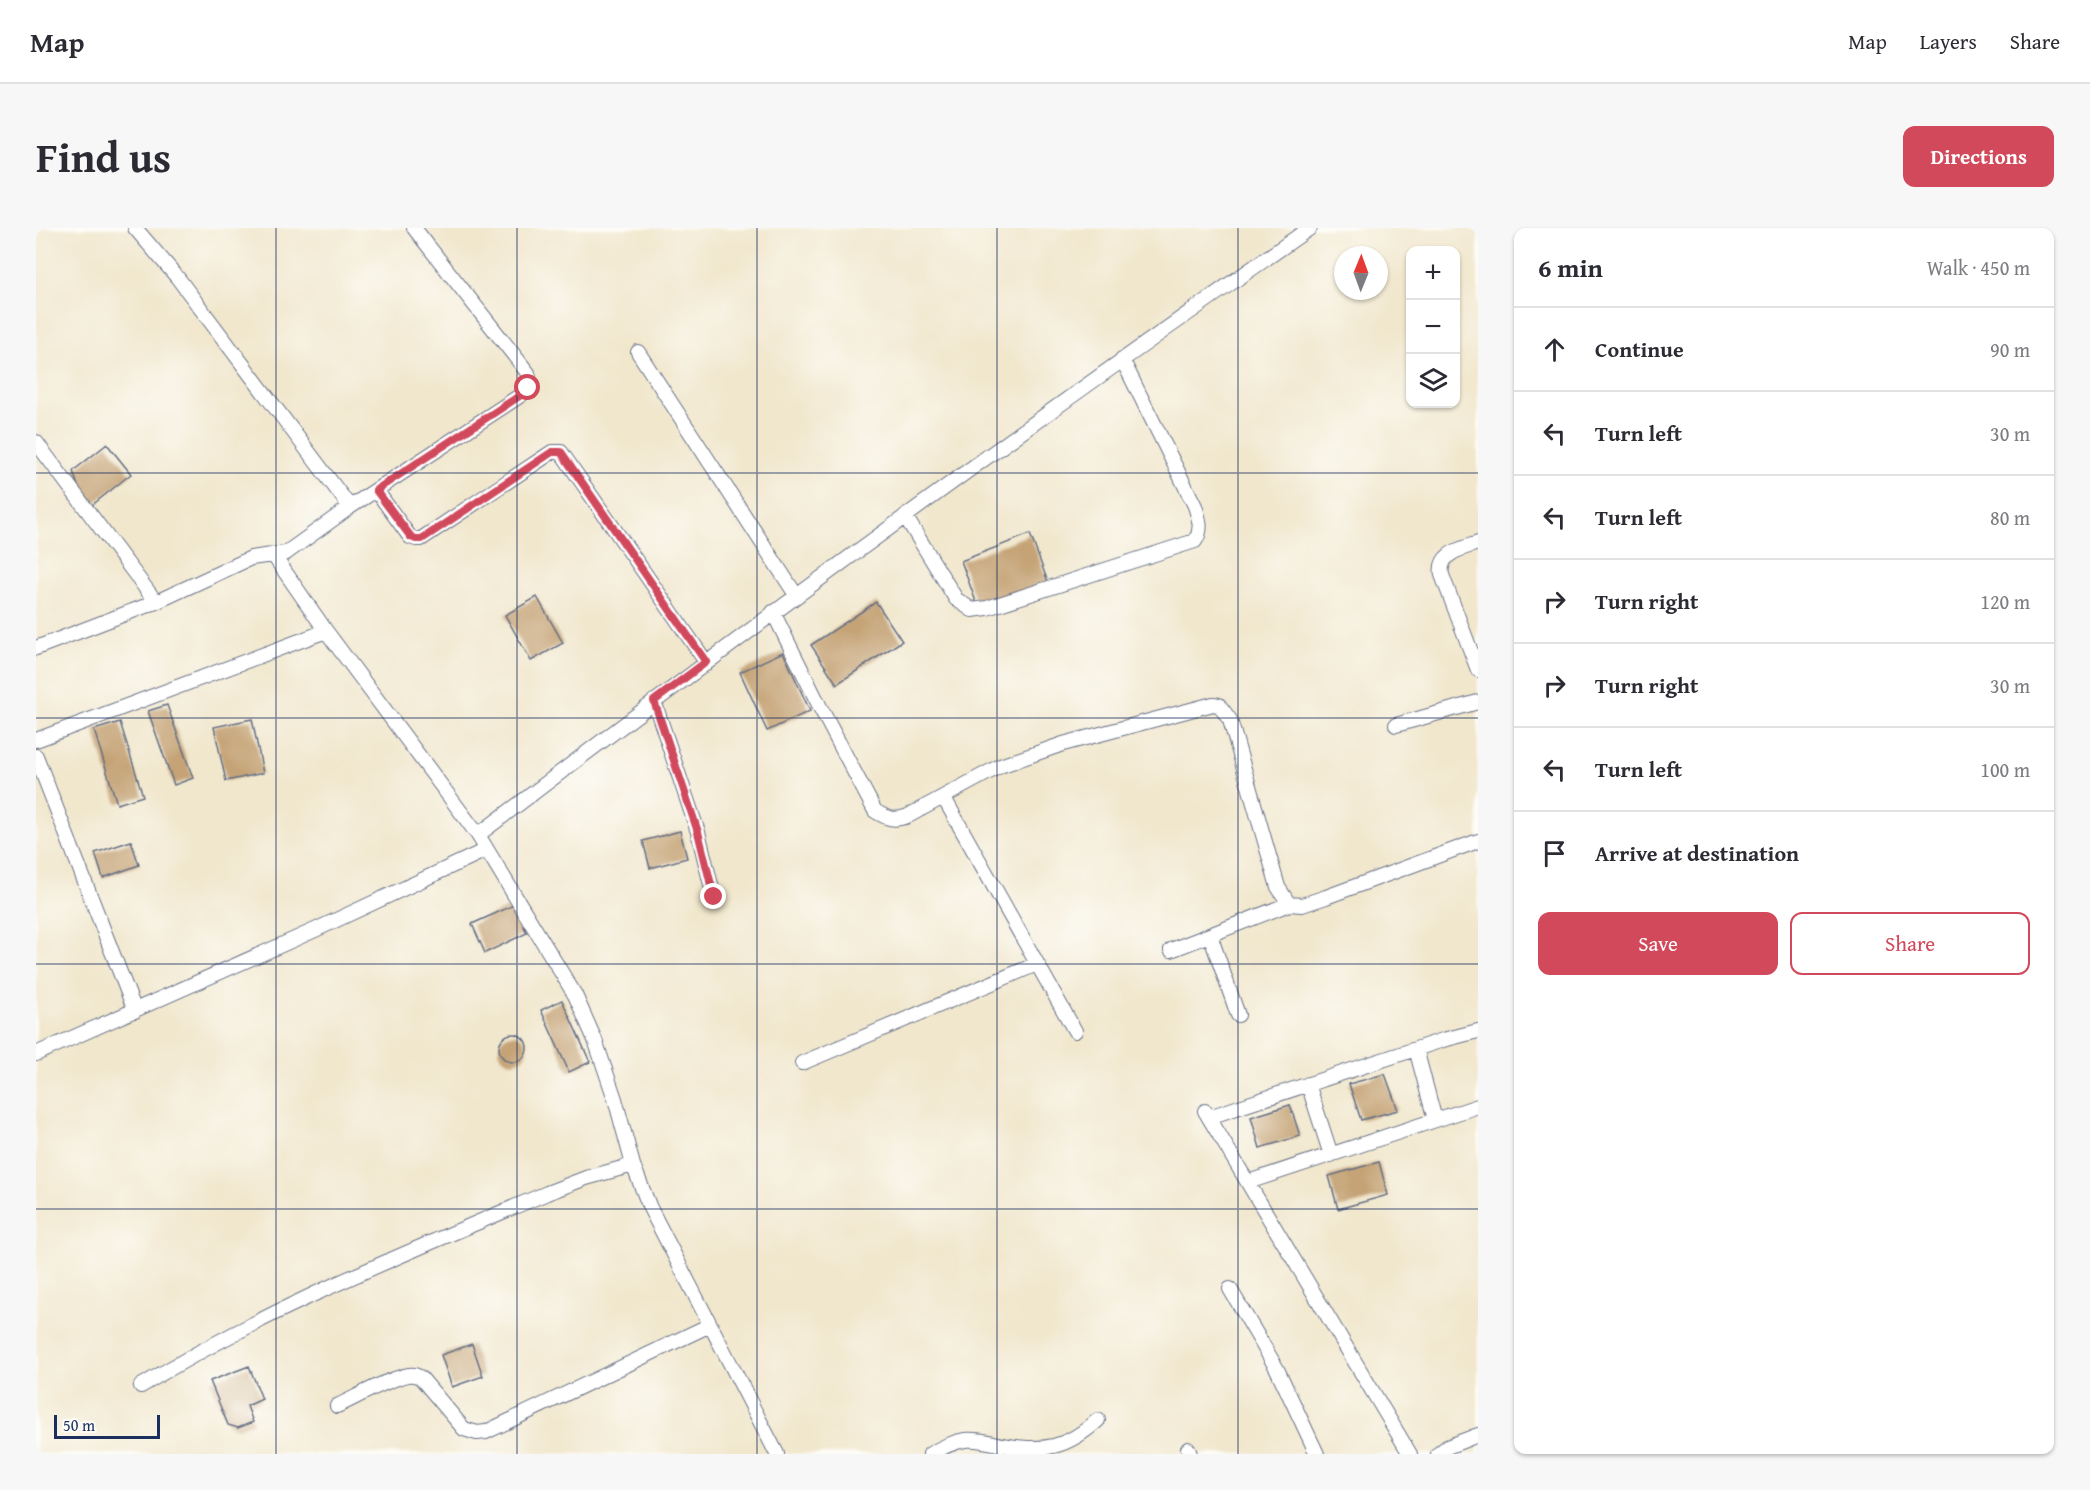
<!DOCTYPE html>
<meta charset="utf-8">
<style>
body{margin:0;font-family:"Gentium Book Plus",serif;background:#f7f7f7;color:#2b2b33}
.controls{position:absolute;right:18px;top:18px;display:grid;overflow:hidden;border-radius:12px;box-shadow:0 2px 4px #0004}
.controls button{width:54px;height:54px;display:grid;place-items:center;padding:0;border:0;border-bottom:2px solid #e1e1e2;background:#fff;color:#2b2b33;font:30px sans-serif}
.compass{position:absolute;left:1298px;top:18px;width:54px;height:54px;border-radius:50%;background:#fff;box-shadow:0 2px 4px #0004;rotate:1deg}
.scale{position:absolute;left:18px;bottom:15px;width:106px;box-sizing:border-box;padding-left:6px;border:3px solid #1b2f5e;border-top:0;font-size:16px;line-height:21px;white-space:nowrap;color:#1b2f5e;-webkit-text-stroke:4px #fdfcf7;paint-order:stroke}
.stop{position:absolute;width:18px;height:18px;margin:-14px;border:4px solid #d1495b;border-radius:50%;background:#fff}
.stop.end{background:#d1495b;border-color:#fff;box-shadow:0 2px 6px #0008}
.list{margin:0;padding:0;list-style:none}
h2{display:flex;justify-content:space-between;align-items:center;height:78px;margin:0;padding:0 24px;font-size:26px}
h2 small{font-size:20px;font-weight:400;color:#7c7c81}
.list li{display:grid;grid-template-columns:39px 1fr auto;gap:18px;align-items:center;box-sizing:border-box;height:84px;padding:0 24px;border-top:2px solid #e1e1e2}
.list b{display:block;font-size:22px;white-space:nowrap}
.list em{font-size:20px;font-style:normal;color:#7c7c81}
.actions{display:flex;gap:12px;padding:18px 24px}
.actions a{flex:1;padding:14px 0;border:2px solid #d1495b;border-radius:12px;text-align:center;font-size:21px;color:#d1495b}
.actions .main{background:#d1495b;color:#fff}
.icon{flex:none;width:33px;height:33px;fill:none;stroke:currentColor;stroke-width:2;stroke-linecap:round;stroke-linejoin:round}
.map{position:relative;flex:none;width:1442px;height:1226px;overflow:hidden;border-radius:12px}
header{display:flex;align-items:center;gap:36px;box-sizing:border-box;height:84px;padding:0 30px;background:#fff;border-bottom:2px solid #e1e1e2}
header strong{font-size:28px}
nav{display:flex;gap:33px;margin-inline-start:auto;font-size:21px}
.intro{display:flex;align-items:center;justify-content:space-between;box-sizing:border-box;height:144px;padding:0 36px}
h1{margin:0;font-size:42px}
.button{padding:15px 27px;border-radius:12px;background:#d1495b;color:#fff;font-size:21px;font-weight:700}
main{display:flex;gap:36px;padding:0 36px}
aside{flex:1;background:#fff;border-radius:12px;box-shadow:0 2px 4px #0004}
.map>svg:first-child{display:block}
</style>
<header>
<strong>Map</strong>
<nav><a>Map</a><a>Layers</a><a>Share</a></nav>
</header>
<div class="intro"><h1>Find us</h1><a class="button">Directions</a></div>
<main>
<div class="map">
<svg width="1442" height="1226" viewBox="0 0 1442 1226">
<rect width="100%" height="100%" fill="#fdfcf7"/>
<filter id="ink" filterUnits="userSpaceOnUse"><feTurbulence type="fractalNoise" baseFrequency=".0167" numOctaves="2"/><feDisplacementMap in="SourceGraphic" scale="12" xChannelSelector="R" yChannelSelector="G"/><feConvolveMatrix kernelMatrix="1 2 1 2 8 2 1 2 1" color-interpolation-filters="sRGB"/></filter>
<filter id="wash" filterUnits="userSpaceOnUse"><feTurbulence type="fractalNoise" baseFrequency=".008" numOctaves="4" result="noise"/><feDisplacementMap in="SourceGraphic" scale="24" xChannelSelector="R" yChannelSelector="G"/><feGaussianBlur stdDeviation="1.35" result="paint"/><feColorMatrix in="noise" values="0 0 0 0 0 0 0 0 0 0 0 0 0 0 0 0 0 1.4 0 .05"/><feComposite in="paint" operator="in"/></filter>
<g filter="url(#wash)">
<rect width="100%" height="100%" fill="#f1e7cd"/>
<g id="blocks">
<path fill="#c5a376" d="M71,216L95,246L50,282L37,243Z
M994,306L1012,354L942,379L925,333Z
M501,369L527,415L495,433L469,387Z
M840,374L866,413L801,456L775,417Z
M747,424L774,483L731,503L704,444Z
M131,477L157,550L138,557L112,483Z
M216,491L227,545L190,553L178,499Z
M84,494L107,568L81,576L58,502Z
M644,603L651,630L614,640L607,613Z
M95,613L103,637L67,650L59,625Z
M478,677L491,705L449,725L436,696Z
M526,772L554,834L533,844L505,782Z
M463 820a14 14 0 1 1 28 0a14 14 0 1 1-28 0Z
M1349,846L1362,882L1325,892L1313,856Z
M1254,877L1264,908L1224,920L1215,889Z
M1343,934L1352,967L1302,981L1293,948Z
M436,1116L447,1148L416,1159L405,1127Z
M213,1138L226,1171L211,1178L217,1194L202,1200L192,1197L174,1153Z"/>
</g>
</g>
<g filter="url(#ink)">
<use href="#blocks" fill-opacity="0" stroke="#666f85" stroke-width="1.5"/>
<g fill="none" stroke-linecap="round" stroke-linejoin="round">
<g stroke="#666f85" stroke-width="16">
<path id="minor" d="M99,0L141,49L314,279
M602,124L760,367
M0,214L120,374
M340,262L374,309L380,311H385L516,224H525L670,434
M869,288L920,371L936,382L951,380L1159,313C1167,301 1163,291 1159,278L1086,131
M1442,315C1425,321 1402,325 1406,347L1442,442
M238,328L290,403L442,607L539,767L559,812L579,871L597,937L614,980L741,1226
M737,384L785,481L839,583C852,591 858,593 872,588L964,538L1027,516L1177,476L1183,477L1194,492L1242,659L1253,676L1266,677L1290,669L1442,613
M0,420L120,374L215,330L250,325L314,279L485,167C492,160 495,156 492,145L378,0
M618,473L662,604L678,669
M1360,497L1442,474
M0,512L290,403
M0,528L99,783
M908,570L1039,803
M442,607C715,399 992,196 1274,0
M1174,707L1202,787
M1135,722L1253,676
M1380,821L1399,892
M0,826L279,702L450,622
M766,835L1001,736
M1272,856L1295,927
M1169,883L1374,1226
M1173,889L1407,812L1442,803
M1212,954L1442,878
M1194,1061L1241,1141L1281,1226
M105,1158C234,1079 373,1024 511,965L550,950L597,937
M301,1178C323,1168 349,1152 372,1147C377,1146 381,1147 385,1150L428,1201L441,1205L450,1204L674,1097
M1152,1221L1154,1226
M894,1226C905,1220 916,1214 929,1212C941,1211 954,1214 966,1217C1007,1224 1030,1221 1062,1192
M1402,1226L1411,1219L1442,1207"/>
</g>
<use href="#minor" stroke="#fff" stroke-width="14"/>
</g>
</g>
<g fill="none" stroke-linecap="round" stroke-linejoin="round" filter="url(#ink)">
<path stroke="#d1495b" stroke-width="8" d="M492,160L485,167L340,262L375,309L380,311H386L516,224H525L670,434L618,473L662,604L678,669"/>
</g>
<path fill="none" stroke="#1b2f5e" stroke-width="1.5" stroke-opacity="0.55" d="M240,0V1226M481,0V1226M721,0V1226M961,0V1226M1202,0V1226M0,245H1442M0,490H1442M0,736H1442M0,981H1442"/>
</svg>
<div class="controls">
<button>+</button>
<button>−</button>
<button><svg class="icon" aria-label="layers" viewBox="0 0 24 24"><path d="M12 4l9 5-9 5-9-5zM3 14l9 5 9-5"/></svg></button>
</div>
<svg class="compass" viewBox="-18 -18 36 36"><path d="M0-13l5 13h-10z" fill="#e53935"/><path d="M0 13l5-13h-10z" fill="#7c7c81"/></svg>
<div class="scale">50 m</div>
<div class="stop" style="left:492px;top:160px"></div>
<div class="stop end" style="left:678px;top:669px"></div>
</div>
<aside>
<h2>6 min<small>Walk · 450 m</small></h2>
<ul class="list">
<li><svg class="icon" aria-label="ahead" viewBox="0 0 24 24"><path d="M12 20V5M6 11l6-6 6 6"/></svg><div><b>Continue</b></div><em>90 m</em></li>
<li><svg class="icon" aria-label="left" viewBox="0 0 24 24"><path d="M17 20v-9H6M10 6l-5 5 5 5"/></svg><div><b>Turn left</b></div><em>30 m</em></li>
<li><svg class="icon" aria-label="left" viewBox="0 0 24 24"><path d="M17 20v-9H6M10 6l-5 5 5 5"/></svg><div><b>Turn left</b></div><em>80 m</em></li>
<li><svg class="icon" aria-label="right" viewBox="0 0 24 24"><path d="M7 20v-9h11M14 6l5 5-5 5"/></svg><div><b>Turn right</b></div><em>120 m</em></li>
<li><svg class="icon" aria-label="right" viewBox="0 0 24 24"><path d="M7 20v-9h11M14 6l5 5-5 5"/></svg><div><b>Turn right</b></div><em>30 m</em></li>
<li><svg class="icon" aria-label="left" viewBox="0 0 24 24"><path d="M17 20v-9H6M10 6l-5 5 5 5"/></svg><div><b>Turn left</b></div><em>100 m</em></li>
<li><svg class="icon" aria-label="arrive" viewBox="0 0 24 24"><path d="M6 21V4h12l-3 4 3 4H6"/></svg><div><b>Arrive at destination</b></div></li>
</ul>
<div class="actions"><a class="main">Save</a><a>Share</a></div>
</aside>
</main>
